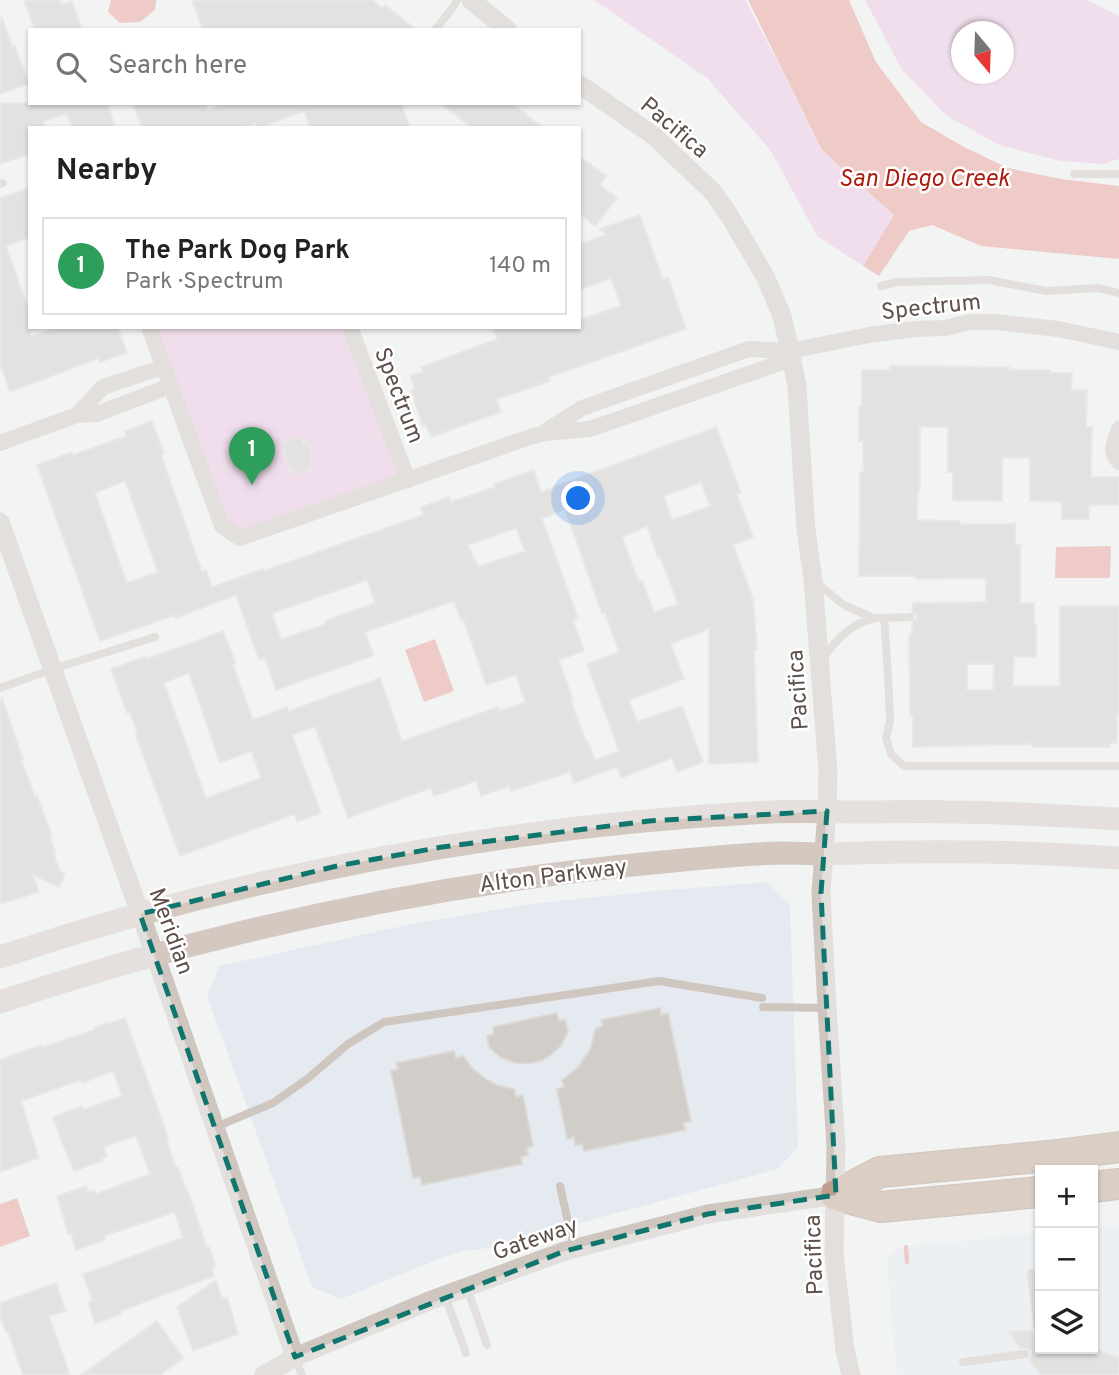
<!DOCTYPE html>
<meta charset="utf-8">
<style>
body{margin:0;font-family:Overpass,sans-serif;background:#f6f6f6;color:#222}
.controls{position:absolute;right:21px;bottom:21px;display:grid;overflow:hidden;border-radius:0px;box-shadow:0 2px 5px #0004}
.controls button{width:63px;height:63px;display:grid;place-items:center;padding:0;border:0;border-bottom:2px solid #e0e0e0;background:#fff;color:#222;font:35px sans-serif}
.compass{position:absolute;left:951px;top:21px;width:63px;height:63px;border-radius:50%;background:#fff;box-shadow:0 2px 5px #0004;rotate:161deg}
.you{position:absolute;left:579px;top:499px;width:24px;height:24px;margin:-18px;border:5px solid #fff;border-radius:50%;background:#1a73e8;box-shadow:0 0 0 10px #1a73e833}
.badge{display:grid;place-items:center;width:46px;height:46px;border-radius:50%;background:#e1741f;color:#fff;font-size:23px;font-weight:700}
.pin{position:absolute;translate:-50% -58px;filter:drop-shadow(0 2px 4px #0008)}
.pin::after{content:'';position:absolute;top:37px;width:24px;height:21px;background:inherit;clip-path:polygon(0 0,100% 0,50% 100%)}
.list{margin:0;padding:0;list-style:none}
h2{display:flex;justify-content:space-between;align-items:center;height:91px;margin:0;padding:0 28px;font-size:30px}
h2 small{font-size:23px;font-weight:400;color:#767676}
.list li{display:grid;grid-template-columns:46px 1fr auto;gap:21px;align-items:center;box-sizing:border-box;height:98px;margin:0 14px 14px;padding:0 14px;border:2px solid #e0e0e0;border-radius:0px}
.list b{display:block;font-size:26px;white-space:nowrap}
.list p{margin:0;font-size:23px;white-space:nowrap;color:#767676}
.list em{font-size:23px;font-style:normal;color:#767676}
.icon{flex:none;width:38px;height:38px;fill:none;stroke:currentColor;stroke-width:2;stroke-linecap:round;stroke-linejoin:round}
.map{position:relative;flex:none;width:1119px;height:1375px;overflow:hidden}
.search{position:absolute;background:#fff;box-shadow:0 2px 5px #0004;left:28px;top:28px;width:553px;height:77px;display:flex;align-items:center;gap:18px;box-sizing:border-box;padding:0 24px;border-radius:0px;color:#767676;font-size:26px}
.panel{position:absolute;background:#fff;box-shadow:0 2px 5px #0004;left:28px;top:126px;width:553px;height:203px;border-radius:0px}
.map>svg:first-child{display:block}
</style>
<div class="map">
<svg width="1119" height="1375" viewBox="0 0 1119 1375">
<rect width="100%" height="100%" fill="#f2f4f4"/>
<path fill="#e5eaf1" d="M767,882L790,905L798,1147L778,1169L489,1248L464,1251L444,1257L341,1299L312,1287L207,996L219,966L412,924L529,904L655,891Z
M1119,1225V1375H897L888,1277V1258L898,1247L1040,1233V1349H1093V1227Z"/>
<path fill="#efc3e3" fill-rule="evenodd" d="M594,0H745L777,60L822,150L894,215L863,266L817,236L771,151L707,78Z
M865,0H1087L1119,16V159L1103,164L1060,161L999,145L947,116L902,70ZM962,32H1004V74H962Z
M149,327H350L408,480L240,538L222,526Z"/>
<path fill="#eb9991" d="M111,0H156L155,10L140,22L120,23L108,12Z
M748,0H849L876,62L921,122L964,147L1008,168L1061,179L1119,186V259L981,246L932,225L909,231L879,276L863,266L894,215L822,150Z
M1111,546L1110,578H1055L1056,547Z
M435,639L454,691L424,702L405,650Z
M17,1198L30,1236L0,1247V1204Z"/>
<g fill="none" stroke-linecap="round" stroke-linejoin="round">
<path stroke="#eb9991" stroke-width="4.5" d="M906,1247L907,1262"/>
</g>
<path fill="#d1cdc9" stroke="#dddad6" stroke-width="2" fill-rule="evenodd" d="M24,0H60L61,5L72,1L82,30H35Z
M192,0H372L382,8L385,5L417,30H203Z
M2,17L12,47L15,46L29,84L0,94V18Z
M0,103H107L115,128H73L66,114L43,122L45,128H30V154L0,164Z
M133,103H205L208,110L226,103H401L410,128H310L304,111L259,128H257L255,123L242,128H142Z
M441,103H512L543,128H472Z
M579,156L606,176L600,185L617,198L595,226L579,213Z
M30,188V237L6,246L30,314V337L59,327H118L127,353L100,362L99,358L10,392L0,363V198Z
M640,215L663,280L668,277L686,329L549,377L550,381L497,399L501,412L431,437L426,425L423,426L411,391L415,389L410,376L423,372L421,367L497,339L493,327H579V320L621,306L611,278L579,290V244L606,235L600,229Z
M890,366L1009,367V370H1050V373H1072L1071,390H1087L1086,427H1092L1091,477H1119V505H1089V519H1062V502L1030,501V458H1002V501L953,500V472H948V427H920V490H918L917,520L960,521V524H1015V545H1020V603H1034V625H1036V657H1014L1013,686H1060V606H1119V714H1117V743H1110V747H1033V744L913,747V716H910L909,634H912V623L917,617L912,611L913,603L986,602V578L916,579V576H859L860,472H863V441H859V406H862V370H890ZM967,664H994L993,690H967Z
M152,421L164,454L161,455L202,571L206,570L212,587L263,569V571L424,515L421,507L449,497L451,502L495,487L494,484L534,470L541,492L716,427L741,493L737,494L753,537L733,545L753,598L757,649L754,650L758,762L709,764V629L671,644L684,679L629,700L637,722L682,706L703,762L677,772L672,758L621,778L617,767L574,783L570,772L511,791L509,786L481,796L476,781L434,796L431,788L348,818L315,727L292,735L321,813L297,822L295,814L180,856L136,736L138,735L130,712L127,713L111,669L146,656L147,659L223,631L236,664L233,665L253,720L287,707L289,711L380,678L402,741L498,707L500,711L525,702L516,675L486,685L464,621L462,622L454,601L365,632L373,654L372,656L276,690L265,658L259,660L236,595L176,618L175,615L100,641L37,465L72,452L73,455L126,436L125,431ZM125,481L158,572L127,583L95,493ZM701,482L710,506L672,520L664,496ZM565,509L602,614L605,613L619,652L587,664L619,751L595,760L588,742H586L571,701L573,700L559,660L584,651L573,620L578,618L542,519ZM647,526L658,558L660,557L678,604L654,612L642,581L639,582L622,537ZM516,528L525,551L478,567L468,545ZM367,580L375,603L325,621L326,624L281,639L272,613ZM189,673L220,763L251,751L261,778L206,798L164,683Z
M296,438L303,439V443H309L311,451V465L308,471L300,474L291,471L283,450L284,442Z
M0,698H2L23,759H21L35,796L37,795L52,836L50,837L56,853L54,854L60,871L65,874L59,887L33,875L39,892L0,904Z
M660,1008L661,1015L668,1013L691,1121L683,1123L685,1130L584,1151L582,1144L575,1145L574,1137L567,1139L557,1089L564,1087L562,1080L578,1067L590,1050L596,1028L603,1026L601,1020Z
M557,1013L559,1021L565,1019L568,1031L561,1046L552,1054L543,1060L532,1063H515L500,1057L489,1047L487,1036L494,1034L493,1027Z
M125,1018L167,1134H166L168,1141L167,1142L176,1167H178L187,1191H188L207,1248L209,1247L216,1267L212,1268L214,1276L121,1311L122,1314L95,1324L88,1302L92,1300L83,1274L183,1238L175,1212L104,1236L105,1240L76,1250L71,1234H68L57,1196L86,1186L88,1192L94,1190L96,1194L150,1174L136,1136L104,1147L107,1156L101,1158L102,1161L74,1171L58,1133H59L53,1117L82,1106L83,1110L122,1096L113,1071L82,1083L81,1080L21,1101L39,1158L0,1172V1060L41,1045L42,1047L49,1045L96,1029L95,1027L108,1022V1024Z
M454,1051L456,1058L463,1056L473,1069L487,1080L497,1085L514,1089L516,1097L523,1095L533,1146L527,1148L528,1155L521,1157L522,1164L422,1185L420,1177L413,1178L391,1071L398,1069L396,1063Z
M216,1280L222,1299L227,1297L238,1334L193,1351L177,1307Z
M56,1283L66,1311L49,1316L70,1375H23L8,1332H6L0,1316V1303Z
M157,1321L183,1358L160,1375H81Z
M1031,1330L1035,1335H1040V1349H1098L1119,1358V1375H1040L1029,1359L1031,1356V1351L1027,1348H1020L1009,1332Z"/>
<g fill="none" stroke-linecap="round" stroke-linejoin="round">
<g stroke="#aa8b77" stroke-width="32">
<path id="motorway" d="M1093,1187L1119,1184
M836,1195L880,1172L1049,1156L1119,1147
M836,1195L881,1207L1040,1192"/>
</g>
<path stroke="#d0c6c0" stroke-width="8" d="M435,30L454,6L457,0
M1074,174H1119
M0,184L3,183
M881,286L898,282L989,280L1046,291L1098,288L1119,293
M817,583L844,605L873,618
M884,618L888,675L890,721L886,738L891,754L904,766H1119
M823,660C834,641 852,622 875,618C886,617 898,618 910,617
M0,688L53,669L155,637
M763,1007L827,1008
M216,1127L273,1103L307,1079L348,1044L384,1022L659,981L762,998
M560,1186L574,1249
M1031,1273L1038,1329
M467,1288L487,1345
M445,1296L466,1353
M295,1358L302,1375
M963,1362L1025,1354"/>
<path stroke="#d0c6c0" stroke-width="16" d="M149,327L222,526L240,538L530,437L545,433L590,429L780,363L790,351
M350,327L408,480
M77,415L103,387L163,367
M1119,429C1115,443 1108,450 1119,462
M548,430L582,408L749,349L790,351L869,335L915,329L945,328L970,322H996L1058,329L1119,342
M0,443L77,415L97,414L170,386"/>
<path stroke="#d0c6c0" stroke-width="19" d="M471,0L508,30
M579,84L654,136L713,192L729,215L766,278L782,316L790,351L797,386L806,530L813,579L828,772L827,811L821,893L827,1008L836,1146L834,1253L845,1350L851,1375
M0,522L155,955L295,1357
M264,1375L295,1357L429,1301L565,1251L708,1214L836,1195"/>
<path stroke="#d4c8c0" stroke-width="23" d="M0,957C249,874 509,825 771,812C802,811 832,812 862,812C891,812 920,811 948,812C1005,812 1062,816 1119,819
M0,1002C215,930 438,883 663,862C703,858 743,854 783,853C798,853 813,854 828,854C925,850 1022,851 1119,858"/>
<use href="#motorway" stroke="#be9f8b" stroke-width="30"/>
</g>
<path d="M0 0H1119V1375H0ZM827,811L821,893L836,1195L708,1214L565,1251L295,1357L140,914L337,866L442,847L649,821Z" fill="#f2f4f4" fill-opacity=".55" fill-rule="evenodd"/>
<path fill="none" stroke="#0f766e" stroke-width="5" stroke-dasharray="14 9" stroke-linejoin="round" d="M827,811L821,893L836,1195L708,1214L565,1251L295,1357L140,914L337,866L442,847L649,821Z"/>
<g text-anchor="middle" stroke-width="5" stroke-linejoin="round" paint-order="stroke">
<g font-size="23" fill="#5f514a" stroke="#fff">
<text transform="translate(675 127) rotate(40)" y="8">Pacifica</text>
<text transform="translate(931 306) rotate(-6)" y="8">Spectrum</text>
<text transform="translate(400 395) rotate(69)" y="8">Spectrum</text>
<text transform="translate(797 690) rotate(-94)" y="8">Pacifica</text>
<text transform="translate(553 875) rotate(-7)" y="8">Alton Parkway</text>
<text transform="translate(172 931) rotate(70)" y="8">Meridian</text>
<text transform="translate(535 1238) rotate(-19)" y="8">Gateway</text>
<text transform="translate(813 1255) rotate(-92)" y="8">Pacifica</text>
</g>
<g font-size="24" font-style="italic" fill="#ab1e10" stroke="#fff">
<text x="924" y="186">San Diego Creek</text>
</g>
</g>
</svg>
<div class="controls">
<button>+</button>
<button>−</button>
<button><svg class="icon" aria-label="layers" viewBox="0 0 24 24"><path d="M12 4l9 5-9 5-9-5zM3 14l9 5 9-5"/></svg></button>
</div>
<svg class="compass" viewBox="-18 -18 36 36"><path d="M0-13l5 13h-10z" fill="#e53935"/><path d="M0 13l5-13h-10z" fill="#767676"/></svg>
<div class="you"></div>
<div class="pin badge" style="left:252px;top:485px;background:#2e9e5b">1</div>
<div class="search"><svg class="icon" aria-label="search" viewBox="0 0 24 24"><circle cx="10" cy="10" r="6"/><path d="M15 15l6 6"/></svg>Search here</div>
<section class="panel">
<h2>Nearby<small></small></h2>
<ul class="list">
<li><span class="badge" style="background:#2e9e5b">1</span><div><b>The Park Dog Park</b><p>Park · Spectrum</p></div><em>140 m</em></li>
</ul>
</section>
</div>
